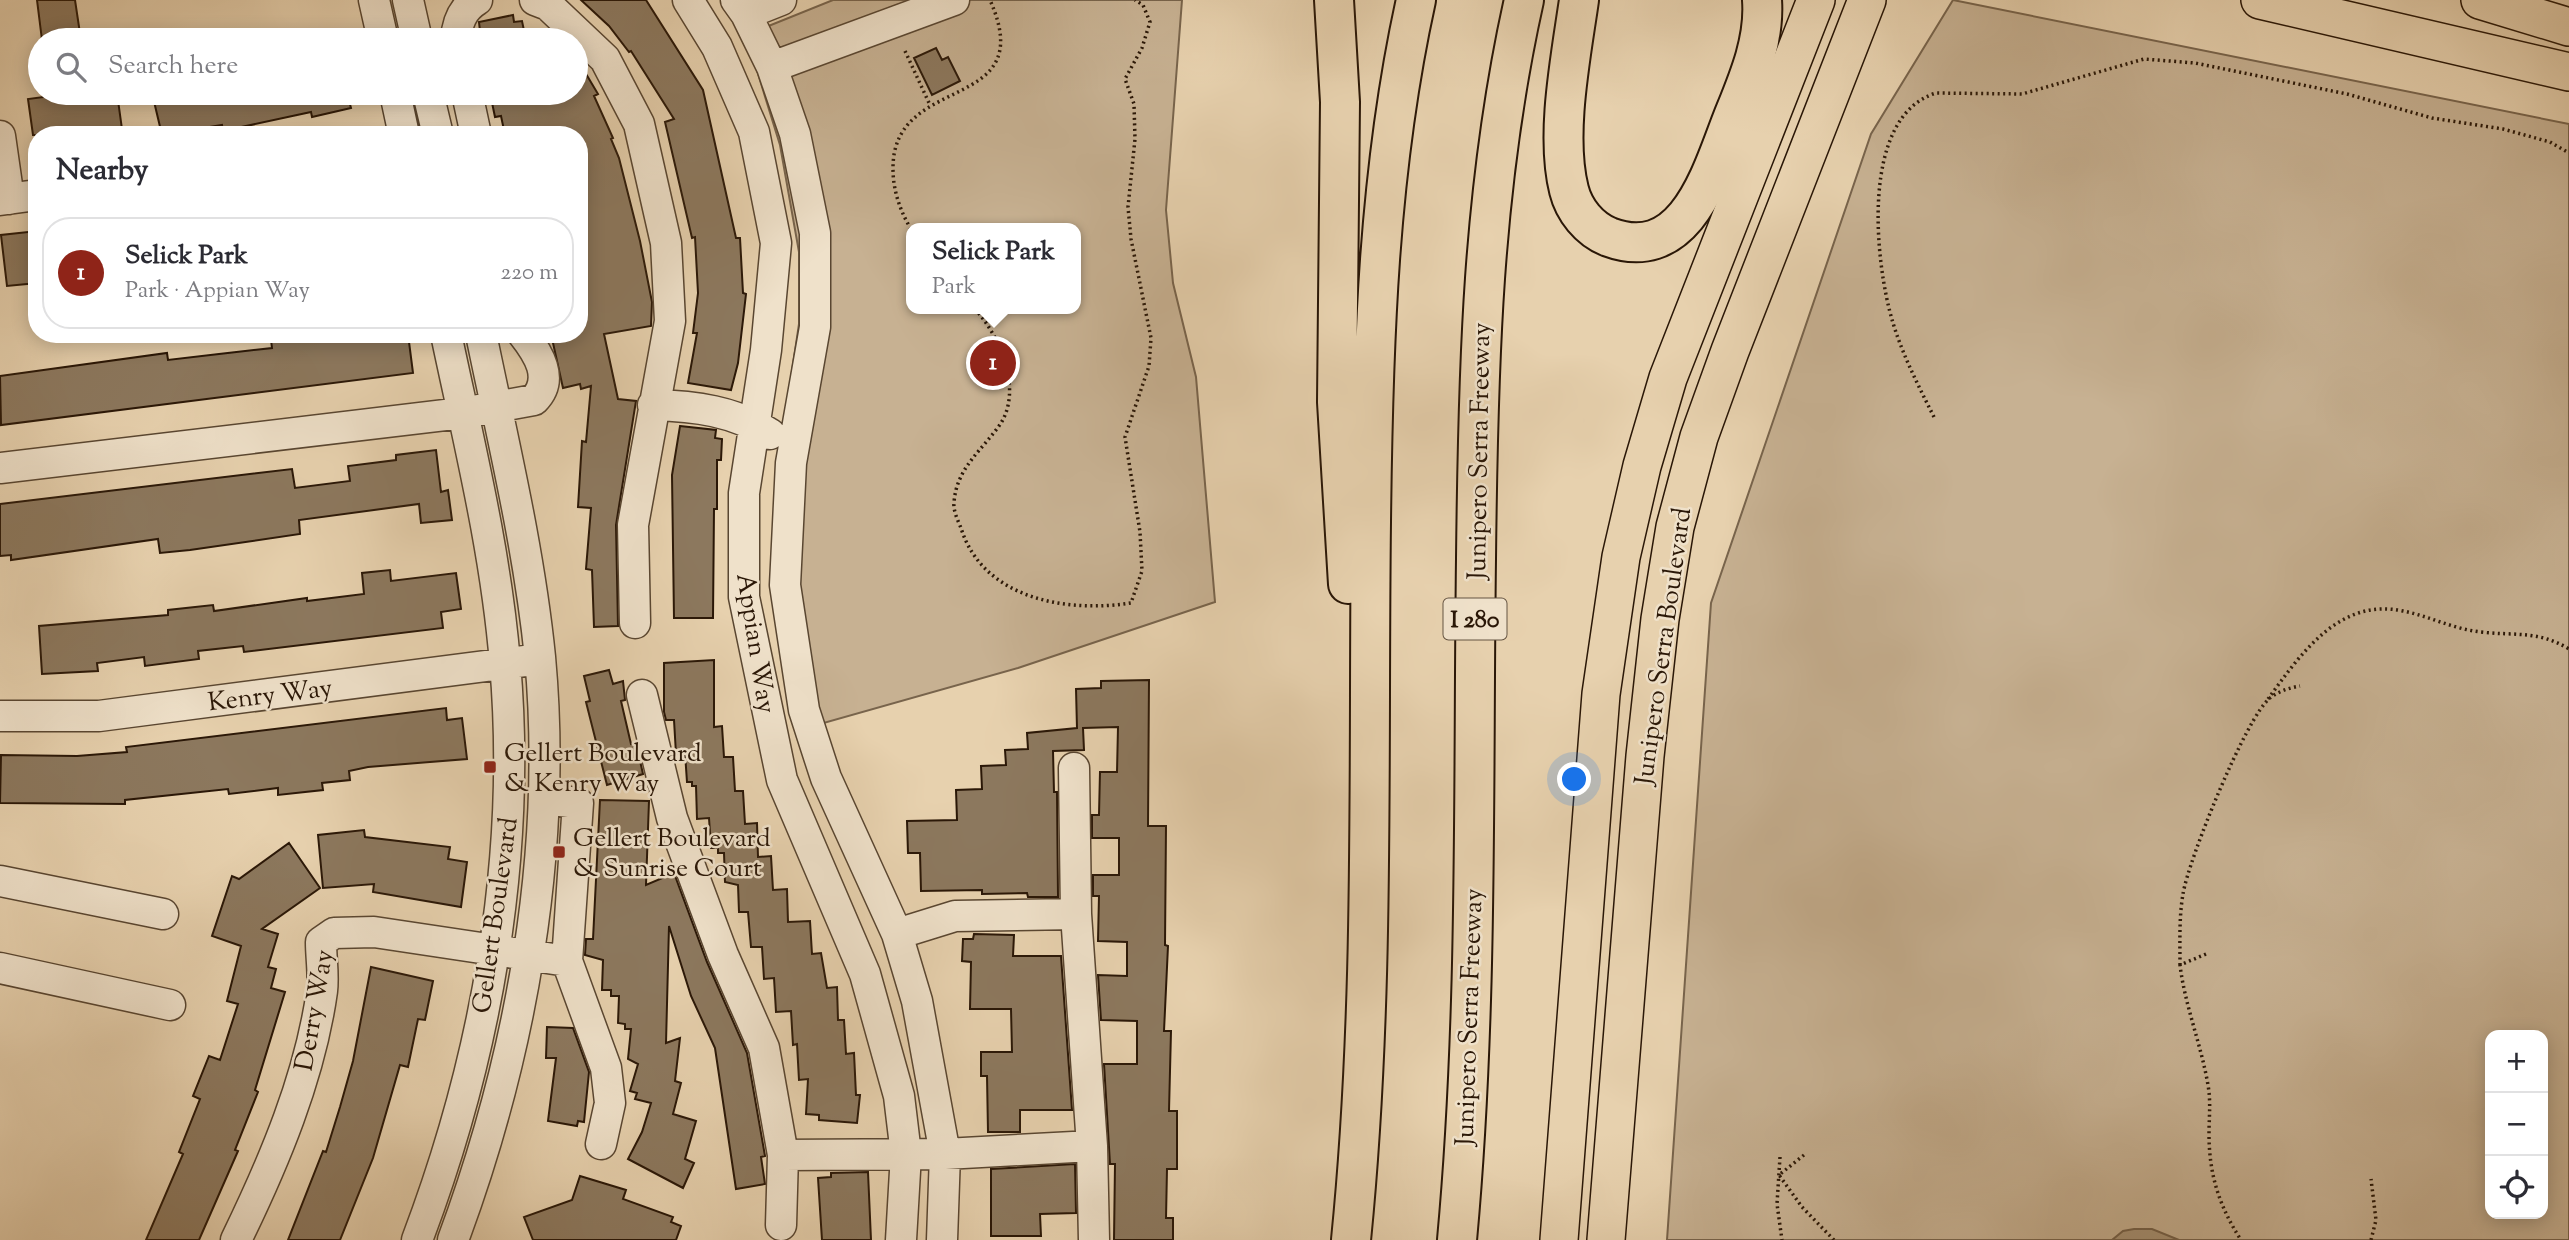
<!DOCTYPE html>
<meta charset="utf-8">
<style>
body{margin:0;font-family:"Sorts Mill Goudy",serif;background:#f7f7f7;color:#2b2b33}
.controls{position:absolute;right:21px;bottom:21px;display:grid;overflow:hidden;border-radius:14px;box-shadow:0 4px 18px #0003}
.controls button{width:63px;height:63px;display:grid;place-items:center;padding:0;border:0;border-bottom:2px solid #e1e1e2;background:#fff;color:#2b2b33;font:35px sans-serif}
.you{position:absolute;left:1575px;top:780px;width:24px;height:24px;margin:-18px;border:5px solid #fff;border-radius:50%;background:#1a73e8;box-shadow:0 0 0 10px #1a73e833}
.badge{display:grid;place-items:center;width:46px;height:46px;border-radius:50%;background:#8f2418;color:#fff;font-size:23px;font-weight:700}
.pin{position:absolute;translate:-50% -50%;border:4px solid #fff;box-shadow:0 2px 7px #0006}
.popup{position:absolute;left:906px;top:223px;width:175px;height:91px;box-sizing:border-box;display:grid;place-content:center;border-radius:14px;background:#fff;filter:drop-shadow(0 2px 5px #0005);font-size:23px;white-space:nowrap;color:#7c7c81}
.popup b{font-size:26px;color:#2b2b33}
.popup::after{content:'';position:absolute;left:50%;top:100%;margin-left:-14px;border:14px solid transparent;border-top-color:#fff}
.list{margin:0;padding:0;list-style:none}
h2{display:flex;justify-content:space-between;align-items:center;height:91px;margin:0;padding:0 28px;font-size:30px}
h2 small{font-size:23px;font-weight:400;color:#7c7c81}
.list li{display:grid;grid-template-columns:46px 1fr auto;gap:21px;align-items:center;box-sizing:border-box;height:112px;margin:0 14px 14px;padding:0 14px;border:2px solid #e1e1e2;border-radius:28px}
.list b{display:block;font-size:26px;white-space:nowrap}
.list p{margin:0;font-size:23px;white-space:nowrap;color:#7c7c81}
.list em{font-size:23px;font-style:normal;color:#7c7c81}
.icon{flex:none;width:38px;height:38px;fill:none;stroke:currentColor;stroke-width:2;stroke-linecap:round;stroke-linejoin:round}
.map{position:relative;flex:none;width:2569px;height:1240px;overflow:hidden}
.search{position:absolute;background:#fff;box-shadow:0 4px 18px #0003;left:28px;top:28px;width:560px;height:77px;display:flex;align-items:center;gap:18px;box-sizing:border-box;padding:0 24px;border-radius:38px;color:#7c7c81;font-size:26px}
.panel{position:absolute;background:#fff;box-shadow:0 4px 18px #0003;left:28px;top:126px;width:560px;height:217px;border-radius:28px}
.map>svg:first-child{display:block}
</style>
<div class="map">
<svg width="2569" height="1240" viewBox="0 0 2569 1240">
<rect width="100%" height="100%" fill="#e7d1ae"/>
<filter id="stains"><feTurbulence type="fractalNoise" baseFrequency=".00286" numOctaves="4"/><feColorMatrix values="0 0 0 0 .2 0 0 0 0 .09 0 0 0 0 .02 0 0 0 .5 -.17"/></filter>
<radialGradient id="worn" r=".72"><stop offset=".6" stop-color="#630" stop-opacity="0"/><stop offset="1" stop-color="#630" stop-opacity=".3"/></radialGradient>
<path fill="#c7b192" stroke="#78644c" stroke-width="2" fill-rule="evenodd" d="M833,0H1182L1166,210L1173,283L1196,377L1215,602L1018,668L799,730L785,418L799,324V252L780,145L746,35ZM911,228H1075V309H911Z
M1953,0L2569,124V1240H1667L1711,603L1871,134ZM2490,1035H2543V1214H2490Z"/>
<path fill="#a79275" stroke="#756149" stroke-width="2" d="M2134,1229H2152L2179,1240H2112L2123,1231Z"/>
<path fill="#8c785e" stroke="#2a1707" stroke-width="2" d="M37,0H75L81,40H42Z
M581,0H646L703,90L736,238H740L743,293L746,294L738,363L731,390L688,383L697,333H693L698,293L695,237L692,238L665,122L674,119L631,51L629,52L609,26Z
M513,15L514,22L522,21L526,40H481L479,22Z
M936,48L942,60L948,57L960,81L932,95L914,58Z
M576,57L598,94L594,96L613,138L611,139L619,158L640,241L652,302L651,326L604,334L618,399L636,401L616,525L618,626L594,627L592,570L586,569L591,508L578,507L582,441L586,442L591,386L581,389L580,384L563,388L551,334H579V205L584,204L579,186V135H505L501,116L495,117L490,93H576Z
M74,93H117L122,129L103,131V135H33L28,99Z
M152,93H347L351,108L312,117L311,112L223,131L222,125L162,135Z
M37,231V283L7,286L1,235Z
M338,334H408L413,373L1,425L0,376L167,353L168,360L219,354L272,348L271,340Z
M680,426L716,430L715,438L722,439L721,460H717V509H714L713,618H674L672,475Z
M436,450L441,492L448,490L452,520L421,523L419,504L299,520L300,534L190,550L160,553L158,539L11,560V555L0,556V504L292,469L295,488L350,481L348,466L396,460V455Z
M390,570L391,581L456,573L461,609L441,612L443,628L244,652L243,646L198,651L199,659L145,666L144,657L97,663L98,671L42,674L39,626L168,615V610L213,605L214,611L307,598V601L364,594L362,573Z
M714,660V727L722,726L724,757H733L735,791H743L745,824L757,823L758,857L771,856L773,890L787,889L788,922L810,921L812,954L821,953L827,988L837,987L838,1020H844L846,1054L854,1053L856,1095H860L857,1123L819,1120V1115L806,1114L808,1079L799,1080L797,1044L793,1045L791,1011L776,1012L774,978L764,979L762,947H751L748,912H739L738,885L725,882L724,853H718V848H711L709,818L697,819L696,786H692V782H687L685,753L676,754L674,720H666L664,712V663Z
M609,670L613,684L623,681L625,700L621,701L631,744L636,743L643,774L607,785L586,702L590,701L584,676Z
M1149,680L1148,826H1166L1165,945L1168,946L1164,1031H1171L1169,1111H1177V1169H1167L1166,1218H1173V1240H1114L1115,1164H1110L1104,1064H1137V1021L1101,1020L1098,975L1127,976V942L1098,941L1099,896H1093V875H1119V838H1092V815H1099L1100,772H1117L1118,727L1083,728L1084,750L1053,751L1054,792H1057L1058,897H1028L1027,893L982,894V890L921,891L920,853H908L907,821L957,820L956,790L982,789L981,766L1006,765L1005,750L1028,749L1027,733L1077,728L1076,689L1101,688V681Z
M446,708L447,720L462,718L467,759L368,767L349,771L350,780L322,783L323,790L278,795V788L229,794L228,789L125,800V804L0,803L1,755L77,756L127,752L126,747Z
M600,800L649,801L646,885L674,873L707,962L747,1053L765,1156L761,1157L765,1184L736,1189L715,1048L691,996L669,926L666,1043L680,1038L675,1081L681,1083L673,1114L696,1121L685,1159L694,1163L683,1188L628,1159L642,1132L651,1103L635,1099L637,1093L630,1091L638,1064L628,1059L631,1029H625V1024L618,1023L619,996H611V990H602L603,960L585,955L586,939H593Z
M364,830L365,837L450,847L448,859L467,862L461,907L373,892L374,884L323,888L318,835Z
M289,843L320,888L262,929L278,934L268,967L276,969L271,988L285,992L255,1090L258,1092L235,1150L238,1151L199,1240H146L183,1154L179,1152L200,1099L193,1096L209,1056L220,1060L238,1004L227,1001L241,946L212,936L232,876L239,879Z
M974,934L1014,935L1013,956H1061L1072,1110H1020V1132H988L987,1076H981V1052H1012L1011,1009H970L971,962L962,961L963,939H973Z
M371,967L433,981L425,1020L418,1019L408,1067L400,1065L373,1158L340,1240H288L323,1151L326,1152L340,1107L353,1061Z
M547,1027L573,1028L589,1072L584,1122L578,1121L577,1126L548,1121L556,1058H546Z
M1075,1164L1076,1213L1040,1214L1041,1236H991V1169Z
M868,1172L871,1240H822L818,1178L831,1177V1173Z
M580,1176L626,1190L623,1199L673,1217L671,1222L681,1226L676,1240H533L524,1217L572,1200Z"/>
<g fill="none" stroke-linecap="round" stroke-linejoin="round">
<g stroke="#594631" stroke-width="33">
<path id="minor" d="M374,0L383,40
M408,0L417,40
M535,0L548,5L605,59L639,124L666,243L670,321L633,525L635,623
M688,0L717,47L754,132L776,243L766,350L744,493V597L782,780L865,974L899,1096L906,1154L901,1240
M736,0L746,14L772,67L795,134L815,233V327L791,463L785,585L804,710L826,778L897,934L917,1001L945,1154L942,1240
M746,14L781,0
M456,40C457,23 462,9 477,0
M772,67L954,0
M395,93L404,135
M428,93L438,135
M467,93L476,135
M0,136L9,199
M0,200L37,195
M653,405C695,406 734,411 770,434
M0,468L462,413L534,400C555,379 538,353 523,334
M642,695L672,818L723,955L764,1048L783,1155L781,1225
M0,716H99L525,661
M1074,768L1076,914L1092,1146L1094,1240
M544,799L578,803L567,961L606,1068L610,1103L601,1144
M0,881L163,914
M897,934L955,916L1076,914
M0,968L170,1005
M783,1155L945,1154L1092,1146
M236,1240C274,1162 310,1077 322,991C324,975 321,958 321,942L334,933L374,932L567,961
M417,1240C486,1058 522,858 505,663C496,552 469,443 446,334
M453,1240C521,1057 558,852 540,657C529,548 503,441 481,334"/>
</g>
<g stroke="#2a1707" stroke-width="40">
<path id="major" d="M2260,0L2569,72
M2480,0L2569,27
M1559,1240L1601,694L1621,557L1642,466L1668,378L1816,0
M1606,1240L1645,756L1660,619L1675,527L1699,437L1730,351L1867,0"/>
</g>
<g stroke="#2a1707" stroke-width="42">
<path id="highway" d="M1334,0L1340,102L1337,402L1348,584
M1579,0C1571,56 1555,135 1569,190C1574,210 1589,229 1609,237C1687,266 1712,170 1733,117C1748,80 1765,41 1762,0
M1351,1240C1375,1002 1368,761 1371,522C1373,347 1378,172 1416,0
M1457,1240C1478,1014 1473,786 1476,559C1478,368 1482,188 1524,0"/>
</g>
<path stroke="#2a1707" stroke-width="3.5" stroke-dasharray="2 3.5" stroke-linecap="butt" d="M905,51L930,105
M911,229C900,211 893,190 893,169C892,71 1041,115 990,0
M975,309C1000,336 1024,391 999,426C981,451 956,469 954,503C953,510 958,521 961,528C983,599 1066,613 1131,603L1142,571L1140,532L1125,437L1149,366L1151,338L1131,239L1128,207L1135,139L1134,104L1125,79L1142,48L1150,22L1143,5L1135,0
M1934,417C1919,387 1903,356 1893,323C1875,264 1859,117 1936,93L2022,94L2144,59L2195,63L2347,94L2432,118L2503,129L2550,142L2569,153
M2268,699C2300,655 2339,597 2403,611C2429,616 2453,629 2481,632C2514,636 2538,630 2569,649
M2206,954L2180,965C2185,1006 2201,1044 2208,1085C2211,1102 2209,1117 2209,1134C2209,1174 2219,1206 2241,1240
M2180,965C2180,941 2179,917 2183,894C2188,861 2246,717 2270,698C2279,691 2289,688 2300,686
M1804,1155L1779,1175L1802,1207L1834,1240
M1780,1157L1777,1204L1782,1240
M2371,1240L2376,1220L2371,1179"/>
<use href="#minor" stroke="#efe1ca" stroke-width="30"/>
<use href="#major" stroke="#e7d1ae" stroke-width="37"/>
<use href="#highway" stroke="#e7d1ae" stroke-width="38"/>
</g>
<g fill="#8f2418" stroke="#efe1ca" stroke-width="2.5">
<rect x="483" y="760" width="14" height="14" rx="3.5"/>
<rect x="552" y="845" width="14" height="14" rx="3.5"/>
</g>
<g text-anchor="middle" stroke-width="5" stroke-linejoin="round" paint-order="stroke">
<rect fill="#efe1ca" stroke="#655442" stroke-width="2" x="1443.5" y="598.5" width="63" height="41" rx="5"/>
<g font-size="24" font-weight="bold" fill="#2a1707">
<text x="1475" y="627">I 280</text>
</g>
<g font-size="26" fill="#2a1707" stroke="#efe1ca">
<text transform="translate(1478 451) rotate(-89)" y="9">Junipero Serra Freeway</text>
<text transform="translate(757 643) rotate(81)" y="9">Appian Way</text>
<text transform="translate(1662 646) rotate(-82)" y="9">Junipero Serra Boulevard</text>
<text transform="translate(270 694) rotate(-7)" y="9">Kenry Way</text>
<text transform="translate(494 915) rotate(-82)" y="9">Gellert Boulevard</text>
<text transform="translate(313 1010) rotate(-80)" y="9">Derry Way</text>
<text transform="translate(1468 1017) rotate(-88)" y="9">Junipero Serra Freeway</text>
</g>
<g font-size="26" fill="#2a1707" stroke="#efe1ca" text-anchor="start">
<text x="504" y="761">Gellert Boulevard<tspan x="504" dy="30">&amp; Kenry Way</tspan></text>
<text x="573" y="846">Gellert Boulevard<tspan x="573" dy="30">&amp; Sunrise Court</tspan></text>
</g>
</g>
<rect width="100%" height="100%" filter="url(#stains)"/>
<rect width="100%" height="100%" fill="url(#worn)"/>
</svg>
<div class="controls">
<button>+</button>
<button>−</button>
<button><svg class="icon" aria-label="locate" viewBox="0 0 24 24"><circle cx="12" cy="12" r="6"/><path d="M12 2v4M12 18v4M2 12h4M18 12h4"/></svg></button>
</div>
<div class="you"></div>
<div class="pin badge" style="left:993px;top:363px">1</div>
<div class="popup"><b>Selick Park</b>Park</div>
<div class="search"><svg class="icon" aria-label="search" viewBox="0 0 24 24"><circle cx="10" cy="10" r="6"/><path d="M15 15l6 6"/></svg>Search here</div>
<section class="panel">
<h2>Nearby<small></small></h2>
<ul class="list">
<li><span class="badge">1</span><div><b>Selick Park</b><p>Park · Appian Way</p></div><em>220 m</em></li>
</ul>
</section>
</div>
